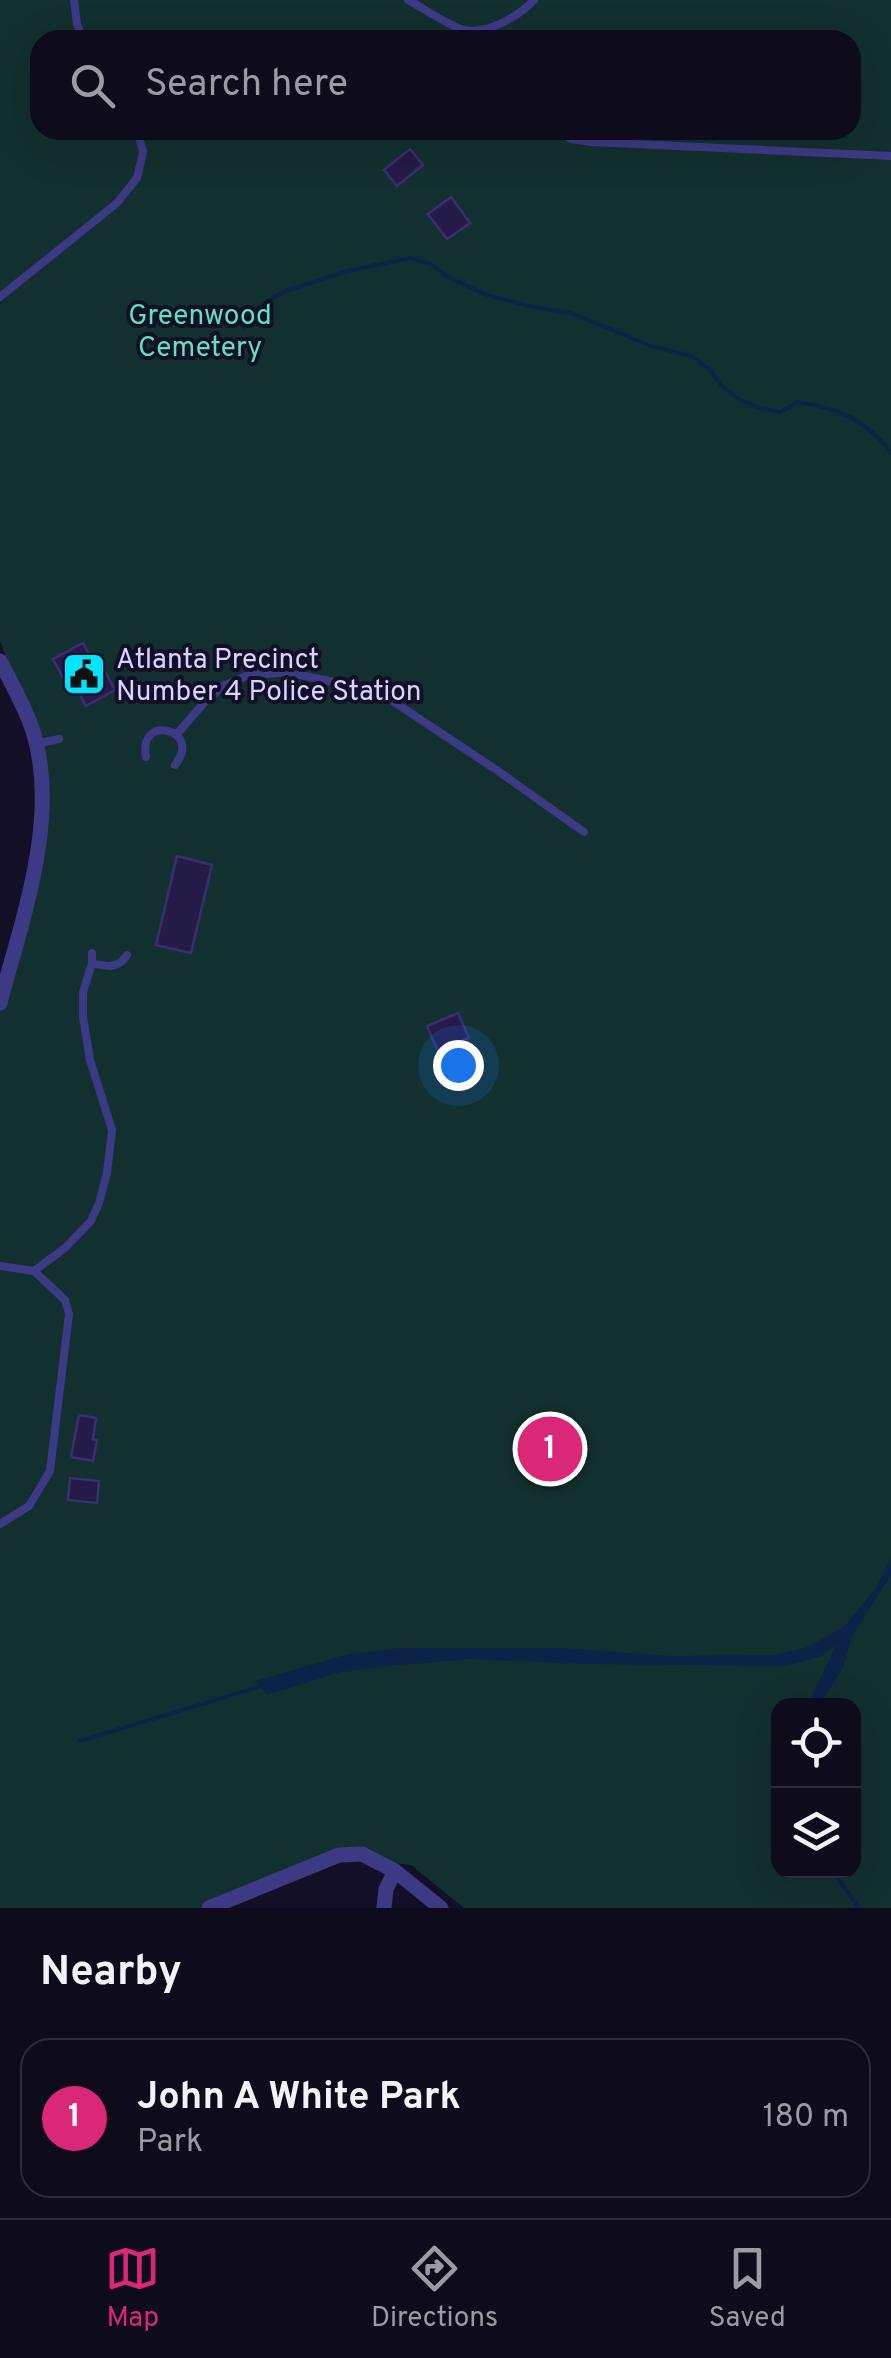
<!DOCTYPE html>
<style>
body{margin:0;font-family:Overpass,sans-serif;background:#1c1929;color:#f1f3f6}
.controls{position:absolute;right:30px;bottom:30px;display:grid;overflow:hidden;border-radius:20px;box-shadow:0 10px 40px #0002}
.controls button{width:90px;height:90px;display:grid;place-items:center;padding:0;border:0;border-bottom:2px solid #2e2b3b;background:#0e0b1c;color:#f1f3f6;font:50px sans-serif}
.you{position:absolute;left:458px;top:1065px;width:35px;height:35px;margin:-25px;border:8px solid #fff;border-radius:50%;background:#1a73e8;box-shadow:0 0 0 15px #1a73e833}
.badge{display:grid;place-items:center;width:65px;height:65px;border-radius:50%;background:#db2777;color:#fff;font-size:32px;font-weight:700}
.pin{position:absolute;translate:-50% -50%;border:5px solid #fff;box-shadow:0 2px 10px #0006}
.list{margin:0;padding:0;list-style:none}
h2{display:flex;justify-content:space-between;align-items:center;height:130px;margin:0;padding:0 40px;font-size:42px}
h2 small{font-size:32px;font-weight:400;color:#9b9ba3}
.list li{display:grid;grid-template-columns:65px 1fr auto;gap:30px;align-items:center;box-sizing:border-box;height:160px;margin:0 20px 20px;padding:0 20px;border:2px solid #2e2b3b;border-radius:30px}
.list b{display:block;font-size:38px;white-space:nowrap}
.list p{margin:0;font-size:32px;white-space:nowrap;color:#9b9ba3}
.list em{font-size:32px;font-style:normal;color:#9b9ba3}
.icon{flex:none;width:55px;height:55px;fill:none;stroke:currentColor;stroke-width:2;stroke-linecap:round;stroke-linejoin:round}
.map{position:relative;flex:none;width:891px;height:1908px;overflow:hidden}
.search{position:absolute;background:#0e0b1c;box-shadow:0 10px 40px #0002;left:30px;right:30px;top:30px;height:110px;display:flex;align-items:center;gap:25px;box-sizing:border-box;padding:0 35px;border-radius:30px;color:#9b9ba3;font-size:38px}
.sheet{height:310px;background:#0e0b1c}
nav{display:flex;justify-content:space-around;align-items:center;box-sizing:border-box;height:140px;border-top:2px solid #2e2b3b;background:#0e0b1c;font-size:28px;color:#9b9ba3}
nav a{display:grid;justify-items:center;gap:5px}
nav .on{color:#db2777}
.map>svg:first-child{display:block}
</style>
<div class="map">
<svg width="891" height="1908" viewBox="0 0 891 1908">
<rect width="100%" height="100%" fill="#130f26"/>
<path fill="#12302f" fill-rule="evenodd" d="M0,0H891V1908H464L411,1865L332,1855L203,1908H0V993L38,834L33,729L0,641ZM40,40H851V130H40ZM778,1706H854V1870H778Z"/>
<path fill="#0c2248" d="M891,1559V1575L852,1636L843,1668L819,1705H808L836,1645L821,1656L787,1666L588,1664L471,1659L387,1666L340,1672L267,1695L256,1681L348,1654L406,1648H562L671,1656L773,1655L805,1648L843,1628L876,1588Z"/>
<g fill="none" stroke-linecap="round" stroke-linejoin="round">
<path stroke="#0c2248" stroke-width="4" d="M244,327L241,325L246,322L244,319L267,301L286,291L347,271L410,258L431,264L448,277L487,295L529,306L571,313L651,346L692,356L709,369L722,386L739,399L759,408L780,412L798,402C837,408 868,420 891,453
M80,1741L265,1685
M832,1870L859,1908"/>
</g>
<path fill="#241b47" stroke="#3b2d73" stroke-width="2.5" d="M410,149L423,165L397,186L384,170Z
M451,197L470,223L447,239L428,214Z
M83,643L97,669L102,666L115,690L86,706L75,686L69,689L53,659Z
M177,856L212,865L191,953L156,945Z
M458,1013L469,1038L438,1051L427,1026Z
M79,1415L96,1418L93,1439L97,1440L93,1461L71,1457Z
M70,1478L99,1481L97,1503L68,1500Z"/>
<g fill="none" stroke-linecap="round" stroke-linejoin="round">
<path stroke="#3d3a85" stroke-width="8" d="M74,0L77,24L83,40
M408,0C419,6 453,28 464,30C487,35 519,16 534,0
M558,130L571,139L591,142L891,156
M0,297L117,203L137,178L143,152L137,130
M176,735L203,704L223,686L246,676L286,672L334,682L382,694L498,771L584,832
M36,744L59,739
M146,757C137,713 204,729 175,765
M92,963C107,967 118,969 127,955
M0,1266L34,1271L65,1248L91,1221L99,1203L107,1173L112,1130L90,1060L83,1017V992L92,963V953
M0,1524L29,1506L50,1471L69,1314L65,1300L34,1271"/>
<path stroke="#3d3a85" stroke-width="15" d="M0,661C12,684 25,707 33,731C60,818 22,919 0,1003
M209,1908L339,1855L362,1854L395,1871L441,1908
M384,1908L386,1889L395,1871"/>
</g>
<defs>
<g id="civic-square" transform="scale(2.25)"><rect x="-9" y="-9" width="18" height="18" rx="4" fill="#00e5ff" stroke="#130f26"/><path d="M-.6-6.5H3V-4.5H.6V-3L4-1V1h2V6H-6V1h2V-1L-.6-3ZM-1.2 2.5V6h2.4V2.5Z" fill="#111"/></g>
</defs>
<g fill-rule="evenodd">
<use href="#civic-square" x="84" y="674"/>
</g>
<g text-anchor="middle" stroke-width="8" stroke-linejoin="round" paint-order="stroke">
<g font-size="28" fill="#5fe0c0" stroke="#130f26">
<text x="200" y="324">Greenwood<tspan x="200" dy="32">Cemetery</tspan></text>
</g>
<g font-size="28" fill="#d9d4ff" stroke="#130f26" text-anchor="start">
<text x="116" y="668">Atlanta Precinct<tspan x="116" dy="32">Number 4 Police Station</tspan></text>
</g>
</g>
</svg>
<div class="controls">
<button><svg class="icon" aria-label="locate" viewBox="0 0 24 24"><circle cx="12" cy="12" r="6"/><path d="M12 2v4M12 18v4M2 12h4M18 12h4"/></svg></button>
<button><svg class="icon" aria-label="layers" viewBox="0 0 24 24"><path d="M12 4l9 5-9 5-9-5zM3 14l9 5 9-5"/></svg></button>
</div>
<div class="you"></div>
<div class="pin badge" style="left:550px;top:1449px">1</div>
<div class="search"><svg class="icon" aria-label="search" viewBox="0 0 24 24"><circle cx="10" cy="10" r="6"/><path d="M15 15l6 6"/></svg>Search here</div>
</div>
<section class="sheet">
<h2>Nearby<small></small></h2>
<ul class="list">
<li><span class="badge">1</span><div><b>John A White Park</b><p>Park</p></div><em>180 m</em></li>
</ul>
</section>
<nav>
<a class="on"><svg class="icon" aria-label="map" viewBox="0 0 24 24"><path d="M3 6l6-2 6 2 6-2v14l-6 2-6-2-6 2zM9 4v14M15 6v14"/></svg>Map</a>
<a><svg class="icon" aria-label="directions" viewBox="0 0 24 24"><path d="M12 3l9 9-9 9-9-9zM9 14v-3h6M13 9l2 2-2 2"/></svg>Directions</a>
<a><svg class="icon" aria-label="saved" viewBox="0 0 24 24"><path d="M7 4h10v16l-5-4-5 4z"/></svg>Saved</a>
</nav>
